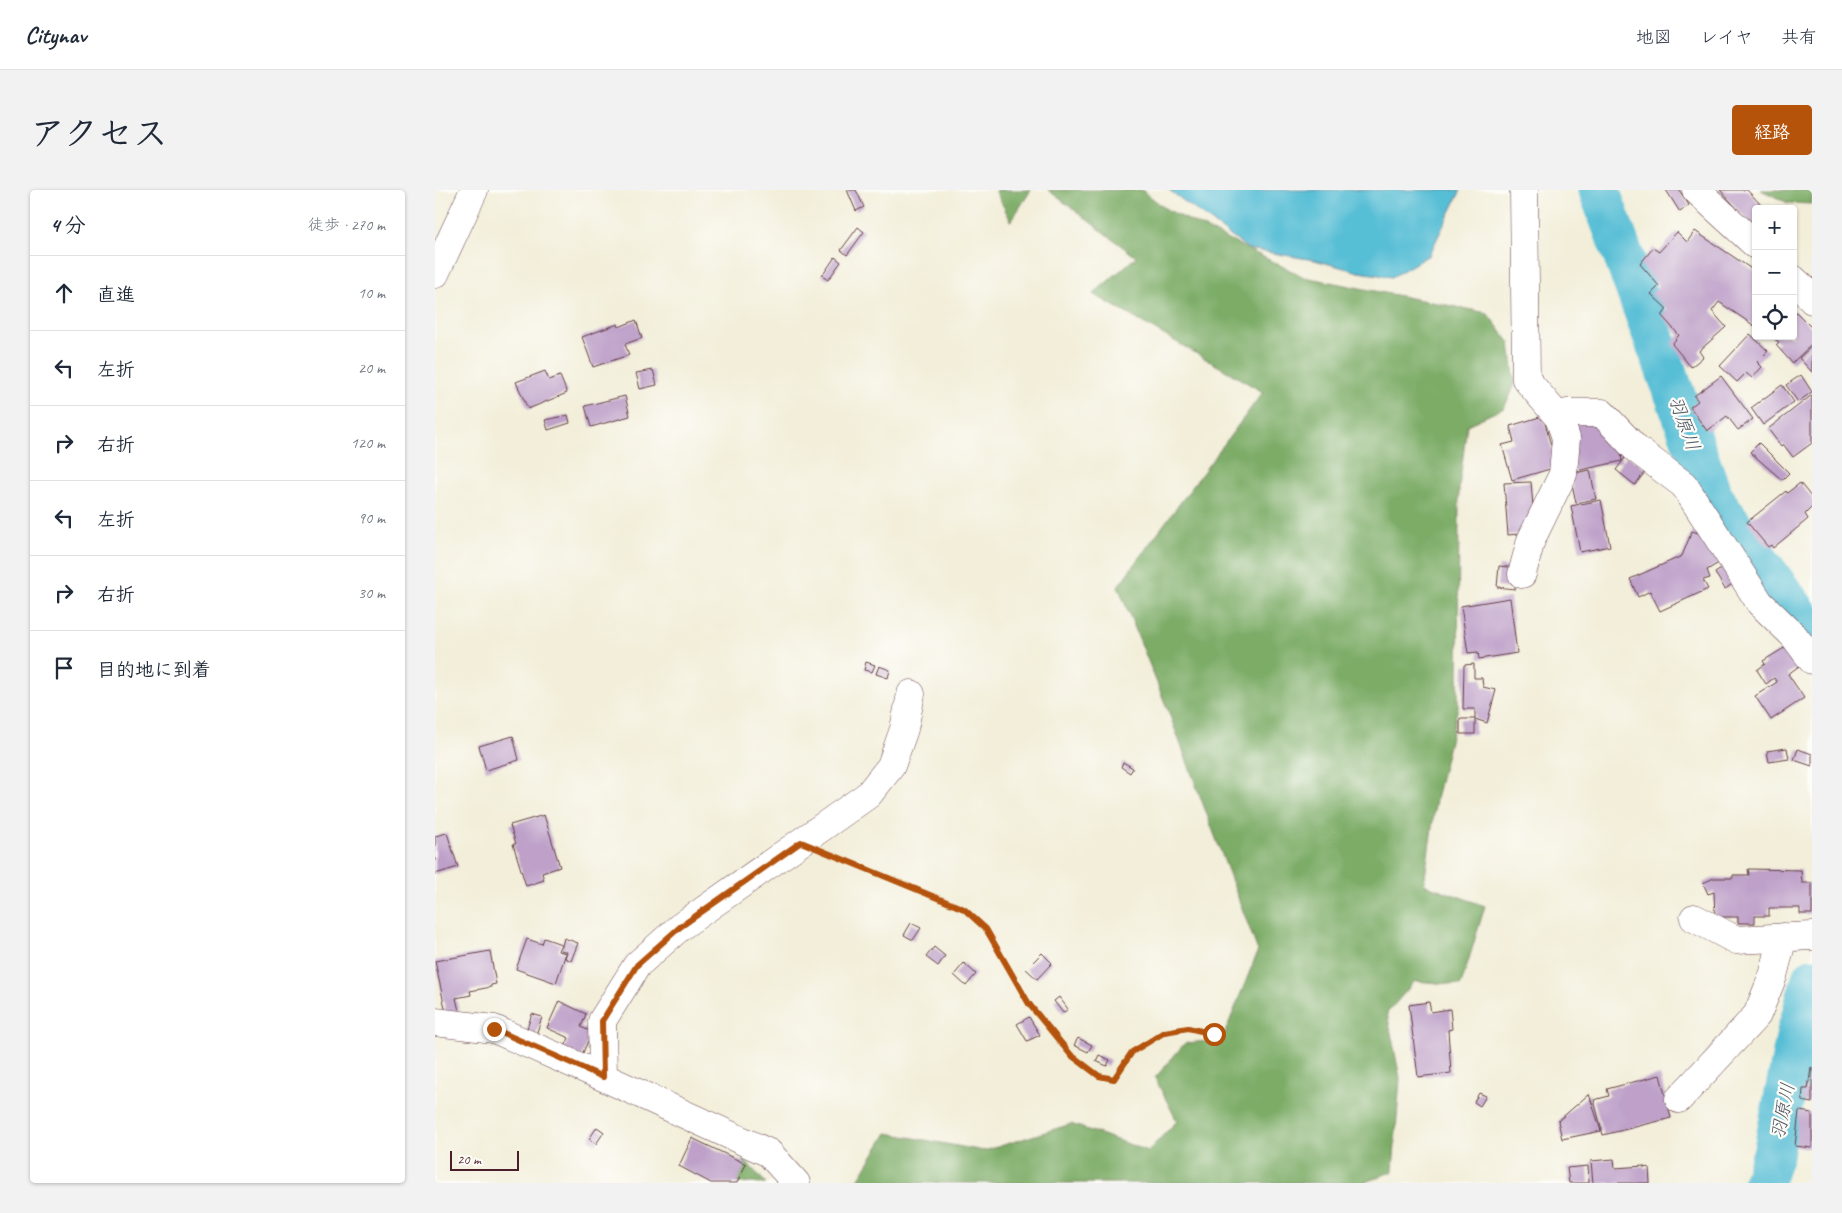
<!DOCTYPE html>
<html lang="ja">
<meta charset="utf-8">
<style>
body{margin:0;font-family:Caveat,"Klee One",sans-serif;background:#f2f2f3;color:#1f2937}
.controls{position:absolute;right:15px;top:15px;display:grid;overflow:hidden;border-radius:5px;box-shadow:0 1px 4px #0004}
.controls button{width:45px;height:45px;display:grid;place-items:center;padding:0;border:0;border-bottom:1px solid #e0e1e3;background:#fff;color:#1f2937;font:25px sans-serif}
.scale{position:absolute;left:15px;bottom:12px;width:69px;box-sizing:border-box;padding-left:5px;border:2px solid #4a1f2b;border-top:0;font-size:14px;line-height:18px;white-space:nowrap;color:#4a1f2b;-webkit-text-stroke:4px #fdfcf7;paint-order:stroke}
.stop{position:absolute;width:15px;height:15px;margin:-11px;border:4px solid #b45309;border-radius:50%;background:#fff}
.stop.end{background:#b45309;border-color:#fff;box-shadow:0 1px 5px #0008}
.list{margin:0;padding:0;list-style:none}
h2{display:flex;justify-content:space-between;align-items:center;height:65px;margin:0;padding:0 20px;font-size:21px}
h2 small{font-size:16px;font-weight:400;color:#747a83}
.list li{display:grid;grid-template-columns:32px 1fr auto;gap:15px;align-items:center;box-sizing:border-box;height:75px;padding:0 20px;border-top:1px solid #e0e1e3}
.list b{display:block;font-size:19px;white-space:nowrap}
.list em{font-size:16px;font-style:normal;color:#747a83}
.icon{flex:none;width:28px;height:28px;fill:none;stroke:currentColor;stroke-width:2;stroke-linecap:round;stroke-linejoin:round}
.map{position:relative;flex:none;width:1377px;height:993px;overflow:hidden;border-radius:5px}
header{display:flex;align-items:center;gap:30px;box-sizing:border-box;height:70px;padding:0 25px;background:#fff;border-bottom:1px solid #e0e1e3}
header strong{font-size:24px}
nav{display:flex;gap:28px;margin-inline-start:auto;font-size:18px}
.intro{display:flex;align-items:center;justify-content:space-between;box-sizing:border-box;height:120px;padding:0 30px}
h1{margin:0;font-size:35px}
.button{padding:12px 22px;border-radius:5px;background:#b45309;color:#fff;font-size:18px;font-weight:700}
main{display:flex;gap:30px;padding:0 30px}
aside{flex:1;background:#fff;border-radius:5px;box-shadow:0 1px 4px #0004}
.map>svg:first-child{display:block}
</style>
<header>
<strong>Citynav</strong>
<nav><a>地図</a><a>レイヤ</a><a>共有</a></nav>
</header>
<div class="intro"><h1>アクセス</h1><a class="button">経路</a></div>
<main>
<aside>
<h2>4 分<small>徒歩 · 270 m</small></h2>
<ul class="list">
<li><svg class="icon" aria-label="ahead" viewBox="0 0 24 24"><path d="M12 20V5M6 11l6-6 6 6"/></svg><div><b>直進</b></div><em>10 m</em></li>
<li><svg class="icon" aria-label="left" viewBox="0 0 24 24"><path d="M17 20v-9H6M10 6l-5 5 5 5"/></svg><div><b>左折</b></div><em>20 m</em></li>
<li><svg class="icon" aria-label="right" viewBox="0 0 24 24"><path d="M7 20v-9h11M14 6l5 5-5 5"/></svg><div><b>右折</b></div><em>120 m</em></li>
<li><svg class="icon" aria-label="left" viewBox="0 0 24 24"><path d="M17 20v-9H6M10 6l-5 5 5 5"/></svg><div><b>左折</b></div><em>90 m</em></li>
<li><svg class="icon" aria-label="right" viewBox="0 0 24 24"><path d="M7 20v-9h11M14 6l5 5-5 5"/></svg><div><b>右折</b></div><em>30 m</em></li>
<li><svg class="icon" aria-label="arrive" viewBox="0 0 24 24"><path d="M6 21V4h12l-3 4 3 4H6"/></svg><div><b>目的地に到着</b></div></li>
</ul>
</aside>
<div class="map">
<svg width="1377" height="993" viewBox="0 0 1377 993">
<rect width="100%" height="100%" fill="#fdfcf7"/>
<filter id="ink" filterUnits="userSpaceOnUse"><feTurbulence type="fractalNoise" baseFrequency=".02" numOctaves="2"/><feDisplacementMap in="SourceGraphic" scale="10" xChannelSelector="R" yChannelSelector="G"/><feConvolveMatrix kernelMatrix="1 2 1 2 8 2 1 2 1" color-interpolation-filters="sRGB"/></filter>
<filter id="wash" filterUnits="userSpaceOnUse"><feTurbulence type="fractalNoise" baseFrequency=".0096" numOctaves="4" result="noise"/><feDisplacementMap in="SourceGraphic" scale="20" xChannelSelector="R" yChannelSelector="G"/><feGaussianBlur stdDeviation="1.12" result="paint"/><feColorMatrix in="noise" values="0 0 0 0 0 0 0 0 0 0 0 0 0 0 0 0 0 1.4 0 .05"/><feComposite in="paint" operator="in"/></filter>
<g filter="url(#wash)">
<rect width="100%" height="100%" fill="#f2eed9"/>
<path fill="#7bac66" stroke="#626648" d="M560,0H596L576,31Z
M613,0H707L731,19L869,87L1052,123L1075,153L1080,195L1069,218L1032,235L1024,298L1023,517L1001,609L989,694L1050,716L1026,795L980,791L952,823L965,888L958,981L929,993H421L452,943L549,961L636,934L713,961L742,931L720,888L750,853L787,850L823,761L734,523L683,396L828,202L658,104L701,67Z
M1326,0H1377V14L1353,13Z
M309,970L331,993H300Z"/>
<path fill="#57bed5" stroke="#506e80" d="M734,0H1026L994,65L957,87L924,82L879,70L813,59Z"/>
<g fill="none" stroke-linecap="round" stroke-linejoin="round">
<path stroke="#57bed5" stroke-width="41" d="M1164,0L1279,310L1377,443
M1328,993L1338,964L1362,843L1377,789"/>
</g>
<g id="blocks">
<path fill="#bea0c9" d="M412,0H421L429,17L421,21Z
M1231,0H1244L1254,15L1245,22Z
M1285,0H1312L1329,18L1321,19V39Z
M423,37L429,42L412,65L406,60Z
M1260,41L1321,82V137L1284,112L1277,121L1291,137L1264,161L1268,167L1256,177L1237,154L1244,145L1227,126L1232,119L1216,104L1224,96L1205,74L1218,58L1224,62L1242,42L1252,52Z
M400,67L406,72L393,90L387,86Z
M1358,119L1377,138V154L1357,173L1341,155L1344,152L1335,146H1358Z
M201,130L207,148L190,154L194,165L158,177L147,147L183,134L184,137Z
M1315,144L1333,161L1322,172L1327,177L1317,188L1311,183L1302,192L1285,176Z
M1377,156V182L1364,168Z
M218,180L222,195L205,199L201,183Z
M110,181L114,190L125,186L132,203L93,219L81,192Z
M1366,185L1377,202L1363,212L1351,195Z
M1286,186L1318,229L1303,240L1292,226L1272,241L1255,217L1263,211L1259,206Z
M1347,195L1359,212L1328,235L1316,218Z
M1377,205V253L1358,267L1348,254L1346,256L1333,239Z
M190,206L195,226L156,237L150,216Z
M133,225L135,233L113,240L110,230Z
M1108,226L1122,277L1077,290L1067,255L1079,252L1075,236Z
M1159,231L1185,255L1187,271L1137,282L1136,235Z
M1324,253L1354,283L1347,290L1315,262Z
M1192,265L1212,279L1200,295L1181,280Z
M1155,280L1161,309L1141,313L1135,284Z
M1096,292L1099,328L1093,343L1073,345L1069,293Z
M1365,293L1377,308V317L1370,324L1373,329L1338,358L1336,355L1333,357L1312,332L1351,301L1352,303Z
M1166,310L1175,356L1145,362L1136,316Z
M1257,341L1269,345L1287,371L1272,380L1275,388L1268,390L1273,399L1225,421L1215,401L1203,407L1195,389L1247,366Z
M1064,376L1082,378L1080,399L1062,397Z
M1289,377L1299,393L1290,399L1280,383Z
M1075,408L1082,463L1044,469L1043,462L1033,463L1026,416Z
M1354,455L1367,474L1353,484L1369,508L1336,530L1320,506L1342,492L1339,488L1331,494L1322,480L1330,474L1328,471Z
M431,472L440,475L437,482L429,480Z
M1039,474V488H1047L1048,497L1061,500L1052,533L1040,529V519H1028L1029,475Z
M444,476L455,480L453,488L441,484Z
M1025,529H1040V544H1025Z
M78,546L84,570L51,580L44,556Z
M1352,558L1354,569L1334,572L1332,561Z
M1363,559L1377,564V576L1359,570Z
M688,572L698,578L695,583L686,577Z
M109,625L125,677L107,683L109,690L91,696L78,654H81L75,635Z
M12,643L23,677L0,684V646Z
M1313,679L1366,680L1367,693H1377V724H1365V718H1334V726H1320V733H1303V727H1280L1279,702L1273,704L1268,693L1279,688H1298V685H1314Z
M476,733L486,738L478,750L469,745Z
M109,748L126,754L123,761L131,763L121,793L81,779L92,749L107,754Z
M129,748L143,753L136,771L130,768L132,762L126,760Z
M499,757L510,766L503,776L491,767Z
M55,761L61,794L56,795V797L35,801L36,805L21,808L24,821L11,823L0,771Z
M607,763L617,773L602,789L591,779Z
M529,773L541,784L531,796L519,785Z
M624,807L633,819L628,823L619,811Z
M124,811L151,824L146,837L157,842L146,867L129,859L134,848L112,838Z
M994,812L996,822L1015,819L1017,839L1013,840L1016,883L983,887L974,815Z
M97,824L107,827L101,845L90,844Z
M594,827L605,845L592,851L582,834Z
M643,848L657,855L653,862L639,855Z
M664,865L675,870L672,876L661,871Z
M1376,878H1377V913L1367,911L1368,899H1373Z
M1225,885L1236,928L1168,945L1159,910L1174,906L1172,899Z
M1044,903L1051,906L1045,916L1039,912Z
M1154,904L1166,941L1127,949L1123,931Z
M1364,921L1377,923V958L1360,956Z
M162,937L169,942L161,954L154,949Z
M257,948L311,974L302,993H276L244,976Z
M1179,969L1180,978L1209,976V978L1214,977L1215,993H1158L1156,971Z
M1153,976L1154,993H1134L1132,978Z"/>
</g>
</g>
<g filter="url(#ink)">
<use href="#blocks" fill-opacity="0" stroke="#633e45" stroke-width="1"/>
<g fill="none" stroke-linecap="round" stroke-linejoin="round">
<g stroke="#633e45" stroke-width="29">
<path id="minor" d="M0,84L39,0
M1124,228L1132,223H1167L1201,259L1249,295L1325,413L1359,446L1377,470
M1087,384L1096,350L1128,284L1131,248L1124,228L1091,189L1089,0
M1259,728L1301,750L1377,746
M0,832L59,839L168,887L334,963L361,993
M168,887L167,831L202,775L245,737L433,605L456,576L469,539L476,504
M1244,909L1322,825L1338,786L1348,747"/>
</g>
<g stroke="#633e45" stroke-width="29">
<path id="major" d="M1261,0L1321,55
M1358,89L1370,100L1377,110"/>
</g>
<path stroke="#633e45" stroke-width="3" stroke-dasharray="1 4" stroke-linecap="butt" d="M392,663L529,719L551,739L595,814L636,865L664,886L679,889L697,861L729,842L753,838L779,845"/>
<use href="#minor" stroke="#fff" stroke-width="28"/>
<use href="#major" stroke="#fff" stroke-width="28"/>
</g>
</g>
<g fill="none" stroke-linecap="round" stroke-linejoin="round" filter="url(#ink)">
<path stroke="#b45309" stroke-width="6" d="M59,839L168,887L167,831L202,775L245,737L366,652L529,719L551,739L594,814L636,865L664,886L679,889L697,862L730,842L753,838L779,844"/>
</g>
<g text-anchor="middle" stroke-width="4.5" stroke-linejoin="round" paint-order="stroke">
<g font-size="19" font-style="italic" fill="#4f5766" stroke="#fdfcf7">
<text transform="translate(1250 233) rotate(70)" y="7">羽原川</text>
<text transform="translate(1347 921) rotate(-79)" y="7">羽原川</text>
</g>
</g>
</svg>
<div class="controls">
<button>+</button>
<button>−</button>
<button><svg class="icon" aria-label="locate" viewBox="0 0 24 24"><circle cx="12" cy="12" r="6"/><path d="M12 2v4M12 18v4M2 12h4M18 12h4"/></svg></button>
</div>
<div class="scale">20 m</div>
<div class="stop" style="left:779px;top:844px"></div>
<div class="stop end" style="left:59px;top:839px"></div>
</div>
</main>
